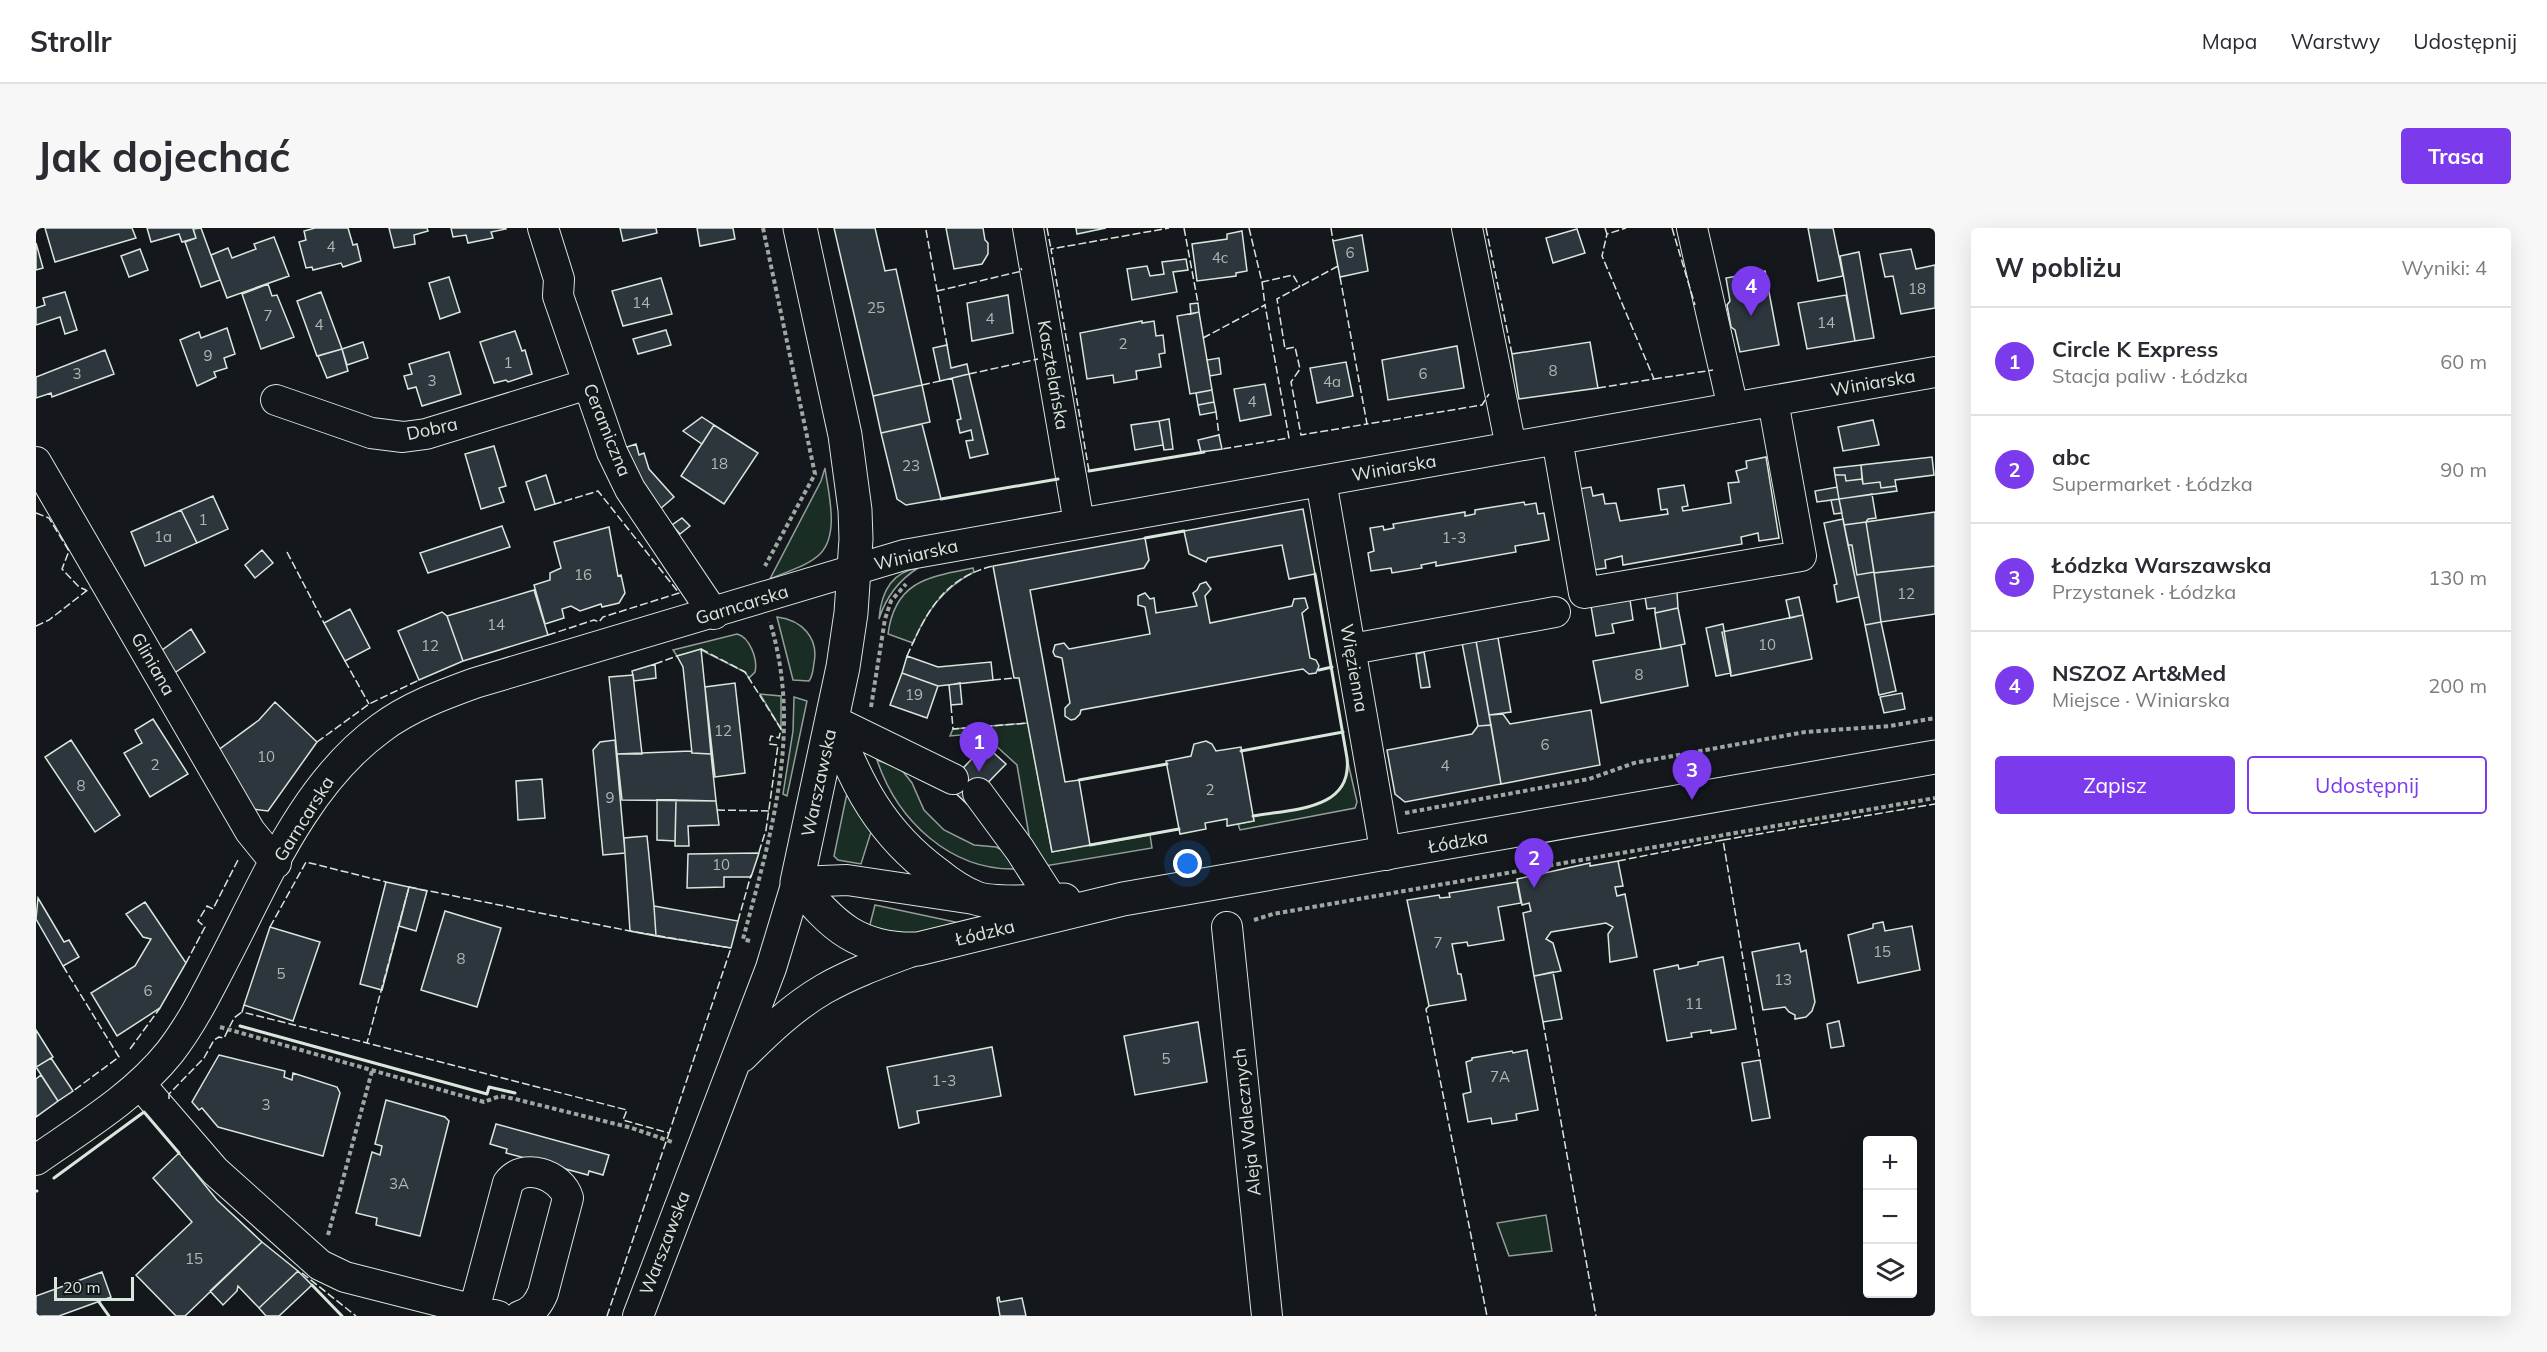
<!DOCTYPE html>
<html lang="pl">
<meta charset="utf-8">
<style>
body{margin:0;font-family:Mulish,sans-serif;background:#f7f7f7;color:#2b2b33}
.controls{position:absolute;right:18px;bottom:18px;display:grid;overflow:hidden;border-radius:6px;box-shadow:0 6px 24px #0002}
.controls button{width:54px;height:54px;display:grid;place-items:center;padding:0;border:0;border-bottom:2px solid #e1e1e2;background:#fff;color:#2b2b33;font:30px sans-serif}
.scale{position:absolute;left:18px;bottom:15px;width:80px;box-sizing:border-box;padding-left:6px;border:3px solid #d8e6dc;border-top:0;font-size:16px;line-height:21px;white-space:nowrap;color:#d8e6dc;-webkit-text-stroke:4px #14181c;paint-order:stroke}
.you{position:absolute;left:1152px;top:636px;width:21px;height:21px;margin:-15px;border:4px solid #fff;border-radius:50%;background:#1a73e8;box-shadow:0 0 0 9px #1a73e833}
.badge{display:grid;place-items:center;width:39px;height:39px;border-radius:50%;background:#7c3aed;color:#fff;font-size:20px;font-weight:700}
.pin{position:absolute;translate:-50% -50px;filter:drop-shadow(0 2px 3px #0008)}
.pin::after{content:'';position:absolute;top:32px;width:21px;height:18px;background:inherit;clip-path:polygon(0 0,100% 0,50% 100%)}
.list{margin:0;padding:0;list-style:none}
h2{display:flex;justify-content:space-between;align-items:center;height:78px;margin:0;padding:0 24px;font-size:26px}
h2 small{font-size:20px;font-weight:400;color:#7c7c81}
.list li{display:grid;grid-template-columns:39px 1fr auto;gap:18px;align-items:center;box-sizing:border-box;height:108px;padding:0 24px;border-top:2px solid #e1e1e2}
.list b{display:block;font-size:22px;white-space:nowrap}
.list p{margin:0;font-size:20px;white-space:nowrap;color:#7c7c81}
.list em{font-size:20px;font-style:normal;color:#7c7c81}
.actions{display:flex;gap:12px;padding:18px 24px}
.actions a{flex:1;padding:14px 0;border:2px solid #7c3aed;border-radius:6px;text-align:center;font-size:21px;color:#7c3aed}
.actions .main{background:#7c3aed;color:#fff}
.icon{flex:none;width:33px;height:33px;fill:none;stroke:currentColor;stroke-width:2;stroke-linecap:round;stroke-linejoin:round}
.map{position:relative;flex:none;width:1899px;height:1088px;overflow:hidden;border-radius:6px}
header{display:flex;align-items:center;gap:36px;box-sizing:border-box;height:84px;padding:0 30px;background:#fff;border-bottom:2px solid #e1e1e2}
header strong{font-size:28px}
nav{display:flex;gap:33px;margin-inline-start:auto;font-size:21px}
.intro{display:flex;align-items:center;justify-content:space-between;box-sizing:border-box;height:144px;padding:0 36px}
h1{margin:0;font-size:42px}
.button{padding:15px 27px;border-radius:6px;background:#7c3aed;color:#fff;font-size:21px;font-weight:700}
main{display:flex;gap:36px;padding:0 36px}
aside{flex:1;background:#fff;border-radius:6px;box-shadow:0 6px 24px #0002}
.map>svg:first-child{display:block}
</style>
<header>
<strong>Strollr</strong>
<nav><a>Mapa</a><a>Warstwy</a><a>Udostępnij</a></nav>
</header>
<div class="intro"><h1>Jak dojechać</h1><a class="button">Trasa</a></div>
<main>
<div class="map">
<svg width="1899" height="1088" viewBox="0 0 1899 1088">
<rect width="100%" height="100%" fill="#14181c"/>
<path fill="#1a2d24" stroke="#939e99" stroke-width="1.5" d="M789,240C792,264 804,306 784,326C772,338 749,344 734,351L785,253Z
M882,340C863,352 850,369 843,391C845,365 855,344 882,340Z
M937,340L938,344C907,360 890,384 877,415L852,406C859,353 892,349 937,340Z
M741,389C766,392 783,410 778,435C777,441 777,448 773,453L757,452Z
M701,406C714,409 722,432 719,444L713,450L709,444L665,422L641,428L637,422Z
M724,466L745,468V501Z
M758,469L771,473L751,568L747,566L757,503Z
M992,495L1016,624L1114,607L1116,620L1009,638L995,619L981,537L946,505L914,508L917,501Z
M1311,530L1321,574L1319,580L1204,602L1202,596L1218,593L1217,588C1255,581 1317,583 1311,530Z
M841,532L865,541L876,555L888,582L908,602L938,617L960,619L966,622L981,641C914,643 861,592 841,532Z
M811,565L836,601L825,636L802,632L798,628Z
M839,677L919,694L925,695L882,708L832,704Z
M1510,987L1516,1023L1473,1028L1461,995Z"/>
<path fill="#2c363c" stroke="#d8e6dc" stroke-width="1.5" d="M9,0H96L100,10L19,34Z
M111,0H157L160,10L146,14L143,6L115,14Z
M165,0L184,52L165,59L149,14L160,10L157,1Z
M279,0H312L317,17L321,16L325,33L307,39L305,35L277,42L276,39L270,40L263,14L270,12L268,3Z
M353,0H391L392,3L378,7L379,16L358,20Z
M415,0H470V1L455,4L457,10L432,15L430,7L417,9Z
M584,0H620L621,5L587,13Z
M661,0H697L699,11L664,18Z
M798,0H839L849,43L860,41L886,157L837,168Z
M910,0H947L949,12L952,15V26L946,36L918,41Z
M1040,0H1070L1041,6Z
M1772,0H1797L1807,48L1782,53Z
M1541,1L1549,25L1517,35L1510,10Z
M1206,3L1211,43L1200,45V48L1161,53L1156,16L1191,11V6Z
M1326,7L1332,43L1304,49L1297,13Z
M238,9L253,48L191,70L175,27L192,20L196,30L220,21L218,16Z
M0,15L7,40L0,42Z
M104,21L112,42L93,49L85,28Z
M1875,21L1880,41L1899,37V80L1865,86L1857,48L1849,49L1844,26Z
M1823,24L1838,110L1819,113L1804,28Z
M1150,31L1152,42L1137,44L1141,64L1096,72L1091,41L1111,38L1114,48L1128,46L1126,34Z
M1729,43L1743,117L1704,124L1699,102L1695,99L1691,77L1694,73L1690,50Z
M413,49L424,84L404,91L393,55Z
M625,50L636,86L587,98L576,63Z
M232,56L236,68L241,67L258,109L225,121L206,66Z
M29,64L41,102L29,106L24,89L0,97V80L9,77L7,70Z
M285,64L306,121L281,128L261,73Z
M972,67L977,105L936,113L931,75Z
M1810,67L1819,113L1771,121L1762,75Z
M1162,75L1163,84L1155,86L1154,76Z
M1163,84L1176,162L1154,166L1141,88Z
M1106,93V95L1118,93L1120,108L1127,107L1129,125L1123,126L1125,139L1100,143L1101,151L1078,155L1077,147L1051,151L1044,105Z
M191,100L199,126L188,130L191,140L178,144L180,149L161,158L144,112L163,104L165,110Z
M630,102L635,117L602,126L597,111Z
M479,103L486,123L489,122L496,146L472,154L470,152L458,155L444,114Z
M327,114L332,130L311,137L306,121Z
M1554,114L1562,160L1483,171L1476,126Z
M911,117L915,140L931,136L933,146L904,153L897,120Z
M1421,118L1428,160L1352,172L1346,132Z
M306,121L312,143L291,150L282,128Z
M69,122L78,146L16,169L15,165L0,170V149Z
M413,124L425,166L386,178L380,159L372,161L368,148L376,146L373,136Z
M1183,130L1185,146L1174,148L1171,132Z
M1310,134L1317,168L1281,175L1274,140Z
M933,146L952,226L934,230L930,213L937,212L935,202L924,205L921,192L925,191L916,150Z
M1229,156L1235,187L1204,193L1198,161Z
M886,157L894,194L845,205L837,168Z
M1176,162L1178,174L1162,177L1160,165Z
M1178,174L1180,184L1164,187L1162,177Z
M666,189L678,197L666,216L647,203Z
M1133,191L1137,221L1128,222L1123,193Z
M1837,192L1843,217L1807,223L1802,199Z
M1123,193L1127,217L1099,222L1095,197Z
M886,196L905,271L870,277L861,271L845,205Z
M678,197L722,225L688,276L645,248Z
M1183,207L1186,221L1165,224L1162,212Z
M600,216L603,227L608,225L613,241L638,269L624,281L599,252L588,220Z
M458,218L470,258L463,260L468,274L445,281L429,226Z
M1730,229L1743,310L1723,313L1722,305L1705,309L1706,316L1587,337L1586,328L1569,332L1570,340L1550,343L1536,262L1555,259L1557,268L1567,266L1569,276L1580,275L1584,293L1632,286L1631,281L1625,282L1622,261L1648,257L1652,278L1646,279L1647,283L1695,275L1692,255L1703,254L1700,243L1711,240L1710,233Z
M1896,229L1898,247L1859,252L1860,258L1845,260L1844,254L1827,256L1825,237Z
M1825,237L1826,251L1810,253L1809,247H1799L1798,240Z
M510,247L519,276L499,282L490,254Z
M1799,247H1809L1810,253L1826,251L1827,256L1844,254L1845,260L1860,258L1861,263L1803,271Z
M1801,259L1803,271L1781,274L1779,263Z
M1836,266L1840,290L1832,291L1830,294L1808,297L1803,271Z
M177,268L192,301L161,315L145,282Z
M1803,271L1806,285L1798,286L1795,272Z
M1488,274L1489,277L1500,275L1502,286L1508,285L1513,312L1479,318L1480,324L1400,338V334L1385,337L1386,340L1356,345L1355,340L1335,343L1332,325L1338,323L1334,300L1347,298L1348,302L1358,300L1357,296L1429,284V288L1439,286V282Z
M1267,281L1279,346L1253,351L1246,317L1172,330L1170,334L1153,326L1148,303Z
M145,282L161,315L109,338L95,304Z
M1899,284V338L1838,345L1830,294Z
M646,290L654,298L644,306L636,297Z
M1807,291L1823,369L1801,374L1798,357L1801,356L1788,295Z
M1830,294L1838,344L1821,347L1816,317H1812L1808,297Z
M466,298L474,319L392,345L384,325Z
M573,299L582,348L585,347L589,365L583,375L566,379L565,376L544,383L535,378L526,381L528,390L509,396L498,357L514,352V345L525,340L518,314Z
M1109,310L1113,332L1108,340L994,362L1029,554L1043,552L1054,617L1016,624L983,450H978L957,338Z
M1812,317H1816L1821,347L1838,344L1845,394L1829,397Z
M226,322L237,335L219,350L209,337Z
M1899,338V386L1845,394L1838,345Z
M1170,354L1175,361L1169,368L1174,395L1256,378L1258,371L1269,370L1272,380L1266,385L1274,430L1280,432L1283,438L1280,445L1273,446L1267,441L1045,482L1044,486L1039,491L1035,492L1029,488V480L1034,475L1026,430L1019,428L1017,424L1019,417L1028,415L1033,421L1114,406L1109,379L1102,377V368L1109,365L1114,371L1118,370L1120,385L1161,378L1157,365L1161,362L1164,356Z
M498,362L512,407L427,433L411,388Z
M1641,364L1642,380L1619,385V380L1611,381L1609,369Z
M1763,369L1767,387L1754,390L1750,372Z
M1594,372L1597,392L1576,396L1578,405L1560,408L1555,378Z
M1642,380L1649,416L1625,421L1619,385Z
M314,381L334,420L309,433L288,395Z
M406,384L411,388L427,433L383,452L362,403Z
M1767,387L1776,431L1695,448L1686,404Z
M1845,394L1860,463L1843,467L1829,397Z
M1687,396L1695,445L1680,448L1670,400Z
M155,401L169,424L134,448L122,425Z
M1462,410L1475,484L1453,487L1440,413Z
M1440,413L1455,497L1442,498L1426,415Z
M1645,417L1652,458L1565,475L1557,433Z
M665,421L669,460L675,526L656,525L647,439L641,428Z
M1388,424L1394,459L1385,460L1380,426Z
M871,428L902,439L955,434L957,452L902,458L866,445Z
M619,436L620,450L598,453L596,443Z
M866,445L902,458L891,490L854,477Z
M597,447L606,526H581L573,449Z
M699,455L709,545L679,549L669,459Z
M924,455L926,476L915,477L913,457Z
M1866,465L1869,481L1848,485L1844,469Z
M239,474L281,514L232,583L215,581L181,523L223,492Z
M1555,482L1564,537L1465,556L1453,487L1467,486L1474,496Z
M117,491L152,546L114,569L88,525L106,515L99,502Z
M1455,497L1465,556L1369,574L1359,566L1351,522L1436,506L1442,498Z
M35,512L84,587L59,604L9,529Z
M579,512L589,625L567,627L557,522L564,514Z
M1170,513L1176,516L1180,523L1205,519L1218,593L1191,598V591L1169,595L1170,601L1144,606L1130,533L1155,528L1158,516Z
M949,517L970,536L931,576L911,557Z
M655,523L656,525L675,526L680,573L586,572L581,526Z
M506,551L509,590L482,592L480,553Z
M621,572H640L639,613L621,612Z
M640,572L680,573L683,597L652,598L653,618H639Z
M611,608L618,678L620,708L594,703L588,610Z
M723,625L715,649H688V659L651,660L652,626Z
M1582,633L1587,658L1579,659L1581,668L1589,666L1601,729L1574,734L1572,706L1577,699L1570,695L1515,704L1510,711L1517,715L1525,743L1498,748L1487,685L1495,683L1493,675L1486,677L1481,651L1554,635V638Z
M350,654L373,659L346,762L324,756Z
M1481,654L1485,675L1462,679L1468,712L1432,718L1431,714L1416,716L1422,746H1425L1430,772L1393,778L1371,672L1403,667L1404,670L1414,669L1413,665Z
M373,659L391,663L380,703L363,698Z
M2,670L28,714L33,712L43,729L27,738L0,691Z
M109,674L150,735L124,780L81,808L55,765L99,738L115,711L107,709L90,686Z
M618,678L702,693L695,720L620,708Z
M409,683L465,700L441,779L385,762Z
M1847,694L1849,703L1876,698L1884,742L1822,755L1812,707L1837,700V696Z
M234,699L284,714L257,793L208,777Z
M1763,715L1765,724L1770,722L1779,774L1776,783L1770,789L1759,791V787L1753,784L1749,779L1727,782L1716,724Z
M1687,729L1700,801L1675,805V802L1655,805L1656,809L1631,813L1618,742L1642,737L1643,741L1662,737V734Z
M1517,744L1526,791L1507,794L1498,748Z
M1803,793L1808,818L1795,820L1791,796Z
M1162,794L1171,854L1099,867L1088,808Z
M0,802L17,829L0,839Z
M956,819L965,868L881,883L883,895L863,900L851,839Z
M1491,822L1502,882L1480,886L1481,892L1456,896L1455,890L1432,894L1427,866L1435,864L1430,834L1436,832V830L1476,823L1477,825Z
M183,827L249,843L248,849L256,852L257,845L301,859L304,865L287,928L182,899L166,880L163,882L156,874Z
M15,830L37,863L22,873L0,839Z
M1724,832L1734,890L1716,893L1706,835Z
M5,847L22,873L0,889V851Z
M350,872L409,889L413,893L384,1008L340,997L341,990L320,985L336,924L344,927L346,918L339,916Z
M460,896L573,927L567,947L553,943L552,947L470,925L471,921L454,916Z
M143,925L181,972L226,1014L149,1088H140L100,1047L156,994L117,950Z
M226,1014L262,1043L223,1080L202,1058L201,1063L187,1077L174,1063Z
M262,1043L276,1057L243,1088H230L223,1080Z
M66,1044L75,1069L23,1088H0V1068Z
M963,1069L964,1074L986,1070L990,1088H964L961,1070Z"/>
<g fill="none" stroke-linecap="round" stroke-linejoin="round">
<g stroke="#d8e6dc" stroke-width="32">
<path id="minor" d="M507,0L523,51L522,68L576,224L594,261L678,386
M992,0L1043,295
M1431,0L1475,219
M1656,0L1697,180
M240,172L335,205L367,209L390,206L552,156
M1521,211L1548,365L1765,328L1737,173
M0,234L214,603L240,635
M1285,253L1350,627
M1316,421L1519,384
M796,492L917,551
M942,565L984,622L1016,672
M1191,699L1231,1088
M706,829C731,804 757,779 788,761C818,744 850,733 882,721
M104,856L179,943L284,1037L309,1049L462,1088
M0,932C47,899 98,869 134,824C155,797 171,765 187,734C230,652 268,556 345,500C373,479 406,467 439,455L868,327L1899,144
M438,1082L472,955C487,934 525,946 532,970L507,1065C502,1077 496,1084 484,1088
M602,1088L735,740L761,654L811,652L938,671"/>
</g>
<g stroke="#d8e6dc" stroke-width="35">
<path id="major" d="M764,0L809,207L819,282L820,311L815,385L807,439L761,654C796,698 823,723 882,721L1087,671L1899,529
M796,492C820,556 845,605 901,646C912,655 927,665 940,670C959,677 1006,673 1028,672"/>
</g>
<path stroke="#9da8a2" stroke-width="4" stroke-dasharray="4.5 3" stroke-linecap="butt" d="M727,0L779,246L729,338
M835,479L849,391L855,373L870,356
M1369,585L1553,551L1598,535L1769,504L1854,498L1899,490
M1218,692L1237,686L1899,570
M714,713L707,711C735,607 767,502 734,394
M184,799L448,874L464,868L479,871L596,900L636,914
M292,1007L336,843"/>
<use href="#minor" stroke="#14181c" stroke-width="30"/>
<use href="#major" stroke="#14181c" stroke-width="33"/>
<path stroke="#d8e6dc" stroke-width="1.5" stroke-dasharray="8 3" stroke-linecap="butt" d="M1011,0L1015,21
M1148,0L1162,75
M1213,0L1226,54L1257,47L1264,59
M1295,0L1297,13
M1450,0L1476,126
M1569,0L1571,6L1590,0
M1636,0L1659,77
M890,2L911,117
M1302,38L1241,71L1249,121L1259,119L1264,141L1255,154L1265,207L1331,196
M1304,49L1331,196L1446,177L1453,166
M1226,54L1229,77
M901,63L986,43L985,40
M1167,110L1229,77L1253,210L1186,221
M933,146L1002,131
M1618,151L1677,142
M886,157L904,153
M1562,160L1618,151L1566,28L1571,6
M1180,184L1183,207
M1053,243L1015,21L1133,0
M0,285L13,290L33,323L26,341L43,359L50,362
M251,324L288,395
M0,398L13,392L54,360
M512,407L558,392L563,394L567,389L643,365L562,263L519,276
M665,421L709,444L745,501L743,510L735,508L733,516L742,517L730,602L722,627
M871,428C890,385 907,350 957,338
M309,433L333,476
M619,436L641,428
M957,452L978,450
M915,477L917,501L992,495
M281,514L333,476L383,452
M681,582L733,583
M1687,612L1899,576
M1582,633L1687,612L1724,832
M373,659L594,703L695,720L633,905L587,892L591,882L331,815Z
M702,693L715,647
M234,699L270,634L350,654
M150,735L169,699L162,693L171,678L177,681L203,630
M27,738L83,829L37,863
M208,777L206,784L331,815
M1393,778L1390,781L1451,1088
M1507,794L1560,1088
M94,821L124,780
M133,871V866L168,830L178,812L183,809L188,810L198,790L206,784
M266,1045L320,1088
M571,1088L633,905"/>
<path stroke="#d8e6dc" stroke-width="3" d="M1053,243L1168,224
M905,271L1022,251
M1109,310L1148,303
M1283,442L1296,439
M1205,523L1307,504
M1043,552L1131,536
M1217,588C1255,581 1317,583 1311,530L1279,346
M1054,617L1143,601
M204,798L451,866L453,859L479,865
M18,950L108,884L143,925
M0,963H1
M276,1057L306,1088
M63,1074L73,1088"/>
</g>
<g text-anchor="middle" stroke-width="4.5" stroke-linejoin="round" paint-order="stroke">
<g font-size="15" fill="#adbab4">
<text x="295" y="24">4</text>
<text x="1314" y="30">6</text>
<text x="1184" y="35">4c</text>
<text x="1881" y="66">18</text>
<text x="605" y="80">14</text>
<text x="840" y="85">25</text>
<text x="232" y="93">7</text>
<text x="954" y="96">4</text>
<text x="1790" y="100">14</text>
<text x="283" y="102">4</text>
<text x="1087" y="121">2</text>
<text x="172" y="133">9</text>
<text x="472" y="140">1</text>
<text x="1517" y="148">8</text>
<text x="41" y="151">3</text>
<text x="1387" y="151">6</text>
<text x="396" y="158">3</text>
<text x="1296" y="159">4a</text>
<text x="1216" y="179">4</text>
<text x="683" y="241">18</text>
<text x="875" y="243">23</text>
<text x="167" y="297">1</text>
<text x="127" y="314">1a</text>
<text x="1418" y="315">1-3</text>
<text x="547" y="352">16</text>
<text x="1870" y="371">12</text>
<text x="460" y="402">14</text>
<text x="1731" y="422">10</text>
<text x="394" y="423">12</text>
<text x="1603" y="452">8</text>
<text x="878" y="472">19</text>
<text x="687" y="508">12</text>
<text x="1509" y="522">6</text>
<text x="230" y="534">10</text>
<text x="119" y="542">2</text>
<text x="1409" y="543">4</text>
<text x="45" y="563">8</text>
<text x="1174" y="567">2</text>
<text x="574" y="575">9</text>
<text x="685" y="642">10</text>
<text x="1402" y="720">7</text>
<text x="1846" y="729">15</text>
<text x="425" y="736">8</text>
<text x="245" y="751">5</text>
<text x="1747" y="757">13</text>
<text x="112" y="768">6</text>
<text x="1658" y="781">11</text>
<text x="1130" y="836">5</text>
<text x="1464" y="854">7A</text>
<text x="908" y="858">1-3</text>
<text x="230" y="882">3</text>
<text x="363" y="961">3A</text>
<text x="158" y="1036">15</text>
</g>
<g font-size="18" fill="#d8e6dc" stroke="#14181c">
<text transform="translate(1017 147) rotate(80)" y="6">Kasztelańska</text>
<text transform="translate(1837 155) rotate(-10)" y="6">Winiarska</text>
<text transform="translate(396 201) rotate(-12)" y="6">Dobra</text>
<text transform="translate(571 202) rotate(68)" y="6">Ceramiczna</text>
<text transform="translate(1358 240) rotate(-10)" y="6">Winiarska</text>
<text transform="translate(880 327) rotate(-13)" y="6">Winiarska</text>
<text transform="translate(706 377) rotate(-17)" y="6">Garncarska</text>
<text transform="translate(117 436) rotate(60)" y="6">Gliniana</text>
<text transform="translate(1318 440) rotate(80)" y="6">Więzienna</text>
<text transform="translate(783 555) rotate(-78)" y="6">Warszawska</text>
<text transform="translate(268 591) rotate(-58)" y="6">Garncarska</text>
<text transform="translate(1422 614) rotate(-10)" y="6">Łódzka</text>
<text transform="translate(949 705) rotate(-14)" y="6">Łódzka</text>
<text transform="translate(1211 894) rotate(-96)" y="6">Aleja Walecznych</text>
<text transform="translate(629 1015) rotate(-69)" y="6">Warszawska</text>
</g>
</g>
</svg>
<div class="controls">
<button>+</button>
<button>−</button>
<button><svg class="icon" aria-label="layers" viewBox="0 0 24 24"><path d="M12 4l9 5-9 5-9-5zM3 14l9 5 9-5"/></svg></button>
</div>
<div class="scale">20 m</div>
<div class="you"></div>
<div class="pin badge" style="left:943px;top:544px">1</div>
<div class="pin badge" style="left:1498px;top:660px">2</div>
<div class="pin badge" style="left:1656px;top:572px">3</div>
<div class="pin badge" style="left:1715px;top:88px">4</div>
</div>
<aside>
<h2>W pobliżu<small>Wyniki: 4</small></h2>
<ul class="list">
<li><span class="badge">1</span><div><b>Circle K Express</b><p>Stacja paliw · Łódzka</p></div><em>60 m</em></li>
<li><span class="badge">2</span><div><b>abc</b><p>Supermarket · Łódzka</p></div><em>90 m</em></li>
<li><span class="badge">3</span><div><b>Łódzka Warszawska</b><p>Przystanek · Łódzka</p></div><em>130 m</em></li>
<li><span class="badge">4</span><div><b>NSZOZ Art&amp;Med</b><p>Miejsce · Winiarska</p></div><em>200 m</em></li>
</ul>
<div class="actions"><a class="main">Zapisz</a><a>Udostępnij</a></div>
</aside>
</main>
